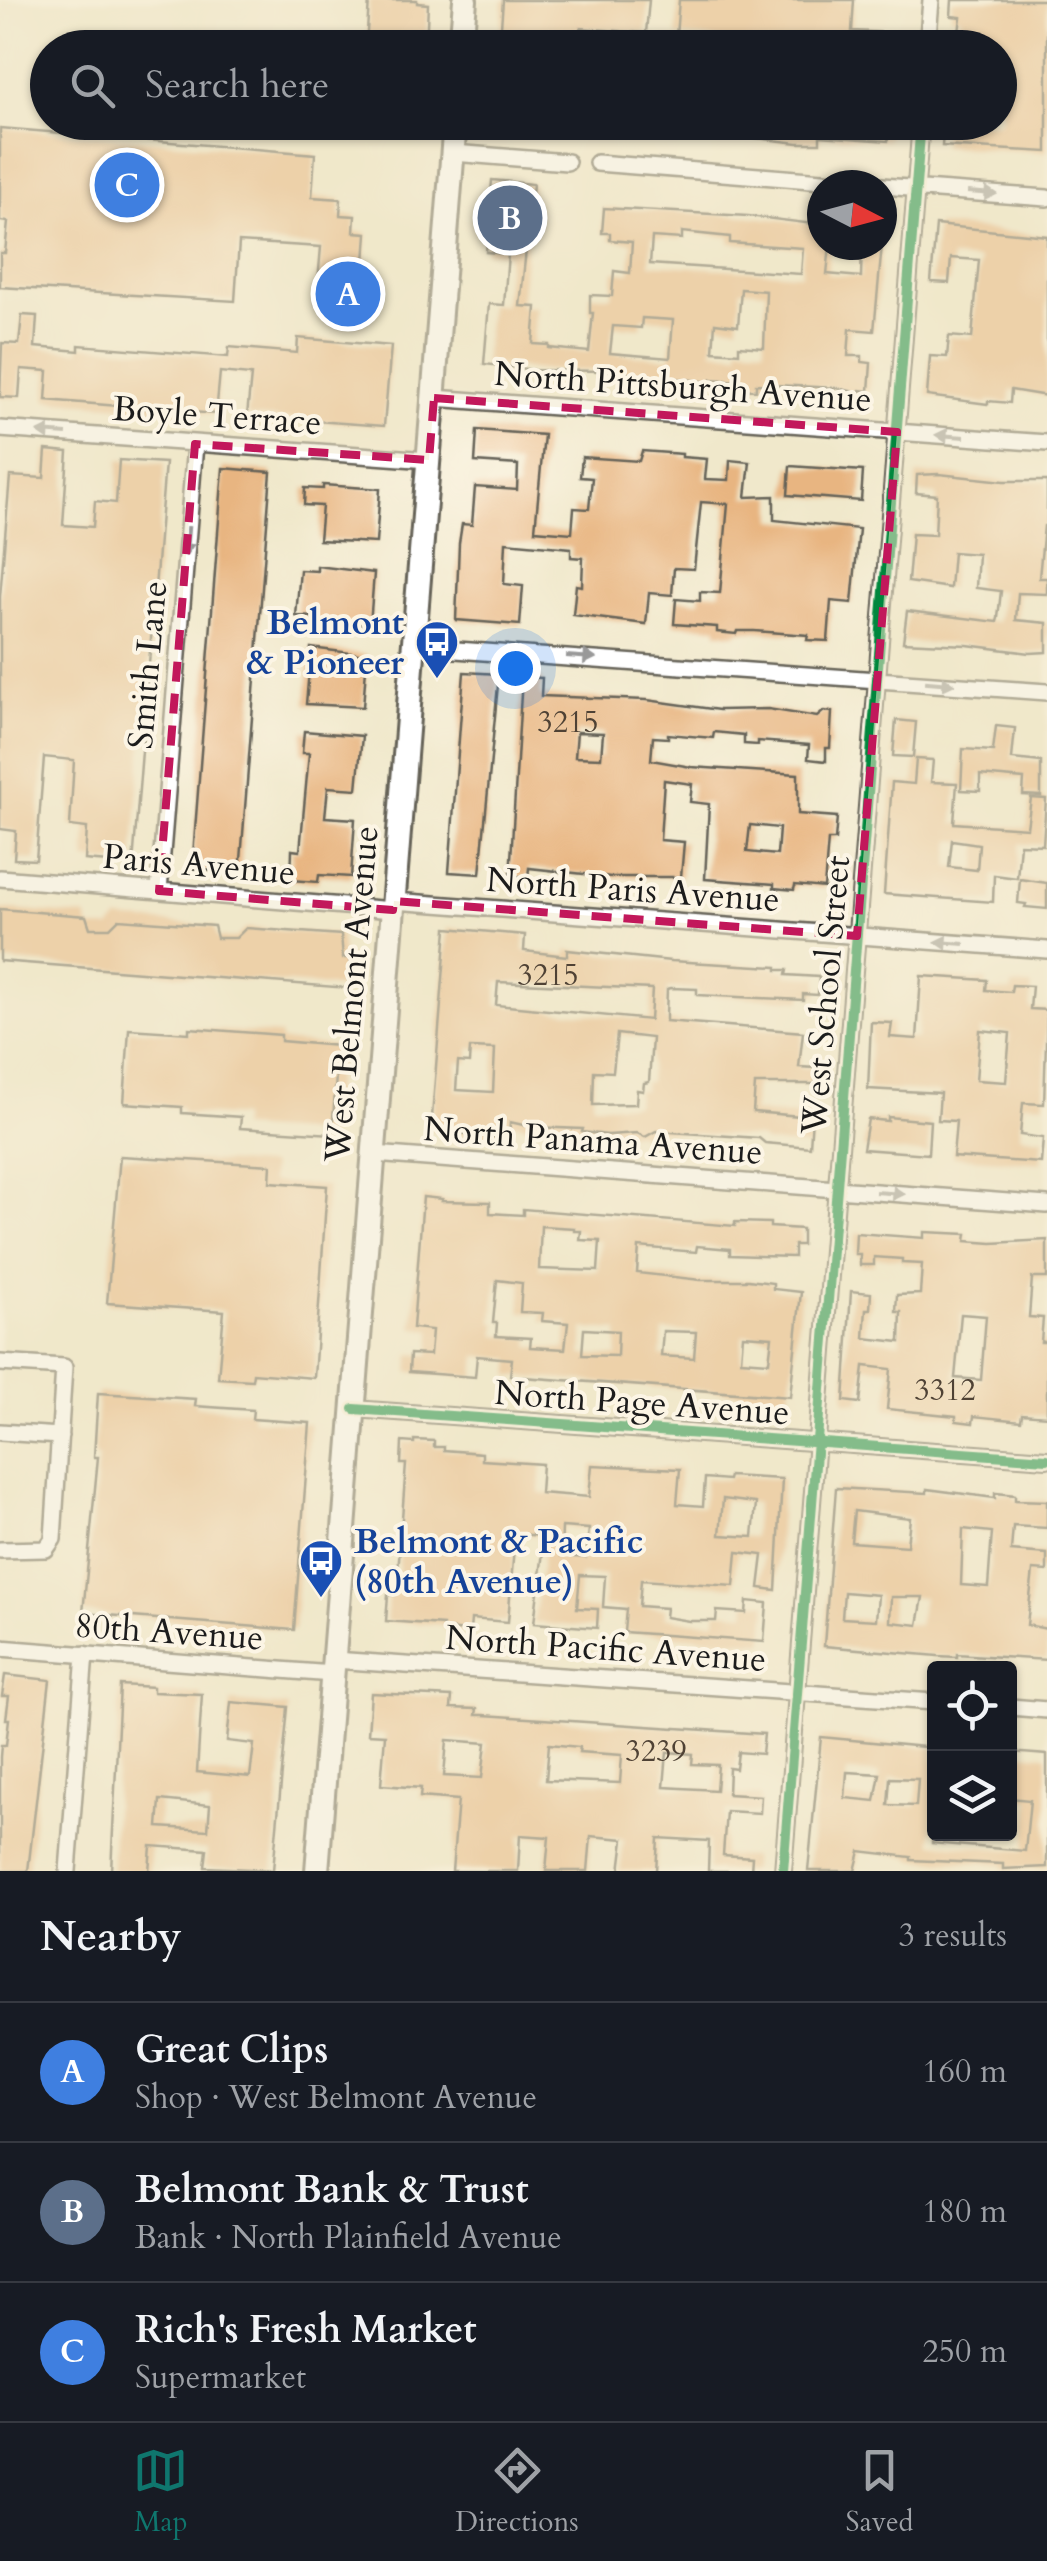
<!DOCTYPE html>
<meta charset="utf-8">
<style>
body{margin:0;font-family:Cardo,serif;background:#20242c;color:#f1f3f6}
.controls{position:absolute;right:30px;bottom:30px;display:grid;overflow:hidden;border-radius:10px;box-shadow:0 2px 8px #0004}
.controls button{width:90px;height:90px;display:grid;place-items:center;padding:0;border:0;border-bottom:2px solid #363941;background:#171b24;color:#f1f3f6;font:50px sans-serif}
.compass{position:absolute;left:807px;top:170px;width:90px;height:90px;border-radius:50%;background:#171b24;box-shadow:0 2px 8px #0004;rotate:96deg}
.you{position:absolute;left:515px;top:668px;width:35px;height:35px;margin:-25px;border:8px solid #fff;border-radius:50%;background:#1a73e8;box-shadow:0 0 0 15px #1a73e833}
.badge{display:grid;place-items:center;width:65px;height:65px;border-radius:50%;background:#0f766e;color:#fff;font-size:32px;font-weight:700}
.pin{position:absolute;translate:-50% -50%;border:5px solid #fff;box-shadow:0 2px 10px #0006}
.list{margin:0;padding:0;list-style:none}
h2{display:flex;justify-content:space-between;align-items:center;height:130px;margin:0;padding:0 40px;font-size:42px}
h2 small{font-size:32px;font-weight:400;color:#9ea1a6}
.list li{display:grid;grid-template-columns:65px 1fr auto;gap:30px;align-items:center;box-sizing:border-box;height:140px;padding:0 40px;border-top:2px solid #363941}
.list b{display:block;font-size:38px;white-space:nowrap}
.list p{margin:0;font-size:32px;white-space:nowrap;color:#9ea1a6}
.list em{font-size:32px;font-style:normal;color:#9ea1a6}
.icon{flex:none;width:55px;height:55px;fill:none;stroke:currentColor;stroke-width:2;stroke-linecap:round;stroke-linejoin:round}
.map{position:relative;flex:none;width:1047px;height:1871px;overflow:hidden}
.search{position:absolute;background:#171b24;box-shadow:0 2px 8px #0004;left:30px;right:30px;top:30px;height:110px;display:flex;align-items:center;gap:25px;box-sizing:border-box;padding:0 35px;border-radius:55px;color:#9ea1a6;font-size:38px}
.sheet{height:550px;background:#171b24}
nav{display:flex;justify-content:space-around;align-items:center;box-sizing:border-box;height:140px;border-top:2px solid #363941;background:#171b24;font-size:28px;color:#9ea1a6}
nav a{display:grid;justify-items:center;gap:5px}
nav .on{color:#0f766e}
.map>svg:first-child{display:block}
</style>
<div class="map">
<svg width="1047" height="1871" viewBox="0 0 1047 1871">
<rect width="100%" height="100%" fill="#fcf5e5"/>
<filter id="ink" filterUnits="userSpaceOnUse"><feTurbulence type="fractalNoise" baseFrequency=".01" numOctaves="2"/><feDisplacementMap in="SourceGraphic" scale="20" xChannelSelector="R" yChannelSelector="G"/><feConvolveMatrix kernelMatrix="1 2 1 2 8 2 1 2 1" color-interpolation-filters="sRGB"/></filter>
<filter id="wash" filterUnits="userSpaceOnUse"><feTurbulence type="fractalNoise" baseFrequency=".0048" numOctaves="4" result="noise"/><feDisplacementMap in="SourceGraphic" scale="40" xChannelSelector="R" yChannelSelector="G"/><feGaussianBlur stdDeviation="2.25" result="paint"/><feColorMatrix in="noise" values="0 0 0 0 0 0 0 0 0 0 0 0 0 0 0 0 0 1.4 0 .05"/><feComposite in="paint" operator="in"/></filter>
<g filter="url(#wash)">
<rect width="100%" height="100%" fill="#f0e8cb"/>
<g id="blocks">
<path fill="#e8b581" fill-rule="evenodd" d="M369,0H417V3L428,4L426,48H366Z
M503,0H649L646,33L581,28L580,46L525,42L524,48H509L510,40H500Z
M679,0H854L852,31L897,33L896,48H825L676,36Z
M952,0H1047V152L942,146L944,122H1000L1002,60H1000V48H957L961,17L951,16Z
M671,122H728L727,134L721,137L671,132Z
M756,122H890L888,141L820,136V143H798L755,138Z
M0,128L315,154L312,197L341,199L340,215L355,216L354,232L367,233L362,307L316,304L321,247L239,242L235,301L0,287V253H5L8,222L0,221Z
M492,180L533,184L520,306L536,307L533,344L549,345V348L589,352L593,313H590V295L612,296L614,271L630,273L632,242L610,240V233H602L604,208L748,216L822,225V245H830L827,274L861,277L862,245H882L874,331L850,329L848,356H862V362L871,363L869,391L860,390L859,393L837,388L756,384V390L736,389L737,381L712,379L711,382L609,371L535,370L484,364L489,304L504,305L508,254L486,252ZM682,232L730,237V243L803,248L801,274L650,264L652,237L682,239ZM741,289L766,291L764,348L739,346V353L713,351L715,323L738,326ZM642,318L673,320L670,358L610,353L613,326L641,328Z
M936,225L1047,236V396L1011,390L1010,403L988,401V404L927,396L930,356L947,357L949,336L972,338L979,260L951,258L949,283L931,282Z
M22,315L37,316L35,347L79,351V345L228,357L229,347L297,353L298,338L391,346L384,426L247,416L251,375L220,372L216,414L46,400L48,371L21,369L19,398L0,397L2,343L19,344Z
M477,430L544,435L535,530L572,533L574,508L589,509L592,478L580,477L582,457L639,461L642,451L682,454V457L707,459L705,479L729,480L730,460L750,462L746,497L774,496V520L859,529L852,603L831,601L828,641L807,640L808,635L754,631H737L736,634L717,632V627L674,624L676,599L700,601V592L720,593L728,504L701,502L694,569L674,568L672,595L649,593L646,624L573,615L576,585L582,586L583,558L571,557V548L506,542L504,584L523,586L520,625L456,620L459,543L462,524L472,525L475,487L517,490L518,465L475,462Z
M46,450L68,452L63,525L93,527L95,501L116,503L119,460L165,463L133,864L85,860L87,828L70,826L74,760L44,757L36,860L14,859L16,831L0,829V597L10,476L44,478Z
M790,466L863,471L861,501L788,495Z
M223,468L271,472L240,873L192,869Z
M939,474L1004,481H1047V526H1044L1039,578H1047V594L1018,593L1016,620L1047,623V652L1030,653L967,645L903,642L907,611L997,622L998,618L1001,591L976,588L978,554L953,552L950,588L908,582L912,534L935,535L937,495L916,493L917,475Z
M323,485L380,489L376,543L319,540L322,506L304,505L305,488L323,489Z
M317,566L374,573L370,625L313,623V617L296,616L300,570L317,571Z
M311,648L367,655L363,707L306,704Z
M464,672L499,674L480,874L449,872Z
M522,677L542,678L541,696L647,700L719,710L768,709L817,717L824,711L832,712L830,748H826V761L808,759L809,745L758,741V745L744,744V735L714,732L713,738L668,734V738L653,737L651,760L691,767L798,774V814L837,817L835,840H828L824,888L795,885L794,890L774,888V884L705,879L709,804L690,802L692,784L664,780L660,840L684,842L681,877H611L529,868L528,877L510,876ZM577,732L603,733L601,758L575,757ZM750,825L779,828L777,855L747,852Z
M896,720L916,722L913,757L893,756Z
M996,726L1015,728L1012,759L1041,762V796L1023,795L1024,779L980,775V791L961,790L963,749L993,751Z
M304,731L362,736L357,789L328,787L325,817L355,819L351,877L319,875L318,882L291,880L292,850L300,851L309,753H302Z
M916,759L933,760L931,782L957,783L954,823L1027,828L1031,798L1046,799L1043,845L1020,844L1017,878L994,875L993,902L884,894L892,782L914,784ZM952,840L979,844L977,870L949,867Z
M1020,879L1047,883V909L1025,907L1026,904L1018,903Z
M0,909L86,916L90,928H110L119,919L214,926L217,938H236L246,928L341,935L343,958H351L348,988L0,961Z
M447,928L525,935L524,951L567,956V950L671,961L777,967V970H787L786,975L819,977L818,995L803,994V1000L697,995V989L671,988L667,989L666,1015V1021L803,1032L799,1067L816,1068V1084H755L753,1112L812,1117L810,1147L765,1143L759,1138L656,1131L645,1137L637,1133L608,1135L582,1132L583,1129L532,1127L510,1122L509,1139L431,1130ZM498,982L652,989L650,1020L496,1005ZM617,1034L652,1038L649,1082L644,1083L643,1091L637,1090L636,1104L593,1105L594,1071L613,1072ZM470,1048L495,1049L493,1092L456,1090L458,1062L469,1063Z
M921,976L987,980L986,990L1011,992L1012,985L1032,986L1030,1009L1047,1010L1044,1104L1023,1103L1020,1135L1043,1138L1041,1163L953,1157L956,1121L938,1120L940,1093L868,1089L871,1022L892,1023L890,1037L917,1039ZM980,1030L1010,1033L1006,1082L976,1080Z
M189,1028L281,1035V1041L338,1046L332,1134L240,1128L241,1117L182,1113V1107L124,1103L129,1029L189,1033Z
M888,1117L930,1121L928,1154L863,1149L868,1119L888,1121Z
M120,1156L271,1165L270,1182L327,1186L314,1378L253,1373L252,1380L218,1378L224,1311L107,1303Z
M423,1197L442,1199L441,1201L490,1202V1213L523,1215V1209L735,1226V1222L770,1223V1227L802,1229V1245H794V1257L730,1255V1249L697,1246L696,1252L639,1247L637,1273L701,1280H748L773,1283V1289L801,1292L790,1397L510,1376L512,1359L477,1356L475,1377L409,1372L410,1354L430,1355L432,1330L413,1328ZM541,1226L574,1228V1231H581L580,1240L600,1241L598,1271L539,1269ZM497,1280L522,1283L520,1312L543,1313L542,1321L568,1323L565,1349L530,1347L531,1338L496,1336L497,1323H493ZM584,1329L618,1331L617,1356L582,1355ZM663,1331L696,1332L694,1358L661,1356ZM743,1335L772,1337L769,1362L741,1360Z
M924,1232L967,1234L966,1241L992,1243L1047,1240V1278H1032L1029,1317L1043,1318L1041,1342H1047V1416L1022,1414L1021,1421L974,1416L973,1423L956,1421V1416L887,1409L891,1369L864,1366L860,1403L844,1401L851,1291L871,1293L870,1309H866L864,1338L900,1342L901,1312H896L897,1295L920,1294L922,1264L902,1263V1259L874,1257V1265H860V1254H855L856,1233L924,1238ZM961,1314L986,1316L981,1380L955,1378Z
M98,1393L196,1399L195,1406L253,1410L252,1419L310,1423L294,1630L83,1613L98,1457H94Z
M414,1440L434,1441V1447H444V1450L482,1453V1460L542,1464L540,1493L589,1497L592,1465L680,1469L677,1504L703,1506L705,1478L728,1480L729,1476L782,1479L776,1590L759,1588L763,1555L737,1552L734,1586L641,1580L639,1606L666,1608L665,1617L689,1621H716L717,1611L746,1613L747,1601L767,1603L764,1642L624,1632L626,1609L603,1607L605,1576L580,1575L577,1608L598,1609L597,1628L534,1623L545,1536L515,1534L508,1622L471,1619L470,1631L443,1629V1625L386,1621L388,1595H396L398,1573L406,1464H401L402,1442L414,1443ZM723,1499L756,1503L753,1537L720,1535ZM562,1527L589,1529L586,1558L561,1556Z
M836,1488L927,1493V1489L995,1498V1493L1015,1495V1500L1047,1501V1528L1013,1526L1011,1551L1047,1554V1571L1033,1570L1027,1625L1047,1629V1660L957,1654V1657L938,1656L824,1646ZM854,1511L910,1518L907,1546L851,1542ZM963,1529L992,1532L988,1587L961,1585ZM844,1592L878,1595L876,1620L842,1618ZM891,1597H923L918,1625L890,1622Z
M5,1675L50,1680L28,1871H0V1757L1,1745H6L9,1719H6L9,1696H2Z
M120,1685L153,1687V1692L202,1694L197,1772L250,1777L254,1744L227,1741L231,1702L288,1707L273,1870L205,1867L207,1850L151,1846L149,1871H111ZM160,1800L210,1805L208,1830L158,1827Z
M371,1693L452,1697L451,1708L477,1709L476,1715H483L764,1734L762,1754L738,1752L736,1769L729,1768L728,1794L761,1796L760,1813L726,1811L723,1855L752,1857L751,1871H708L709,1841L658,1838L656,1871H620L624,1839L591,1836L588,1871H546L549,1837L520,1835L518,1871H452L458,1800L420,1797L421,1788L381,1785L385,1735L368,1734ZM447,1740L486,1743L482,1778L444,1776ZM549,1744L580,1747L579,1752L622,1755L620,1783L546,1780ZM667,1752L693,1754L692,1764L718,1765L716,1790L664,1787Z
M821,1737L934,1748L932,1843L1025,1851L1030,1800L1010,1798V1752L1047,1755V1867L1003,1869V1864L911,1860V1857L860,1851L855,1871H808ZM847,1772L880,1774L875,1801L845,1798ZM890,1778L918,1779L916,1806L888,1805Z"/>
</g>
</g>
<g filter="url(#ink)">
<use href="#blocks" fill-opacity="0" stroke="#666359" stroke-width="2.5"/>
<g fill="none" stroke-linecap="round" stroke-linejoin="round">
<g stroke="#666359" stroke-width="20">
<path id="street" d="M927,48L931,0
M453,153L567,162
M597,163L873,185
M882,186L1047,198
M434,398L1047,443
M0,429L429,460
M414,647L1047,692
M0,878L393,910
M159,891L195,444
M394,901L1047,950
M374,1154L1047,1205
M0,1363L64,1367L53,1539L46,1549L0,1550
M354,1409L1047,1459
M0,1432L60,1436
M0,1648L332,1674
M334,1660L934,1702
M1010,1707L1047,1710
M68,1871L85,1654
M783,1871L921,122"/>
</g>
<g stroke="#666359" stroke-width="28">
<path id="secondary" d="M461,48L465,0
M317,1871L455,122"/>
</g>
<use href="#street" stroke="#fff" stroke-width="15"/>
<use href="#secondary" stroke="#fff" stroke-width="22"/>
<g stroke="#fcf5e5" stroke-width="16">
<path id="cycleway" d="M354,1409L1047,1459
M783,1871L921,122"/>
</g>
<use href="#cycleway" stroke="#00873e" stroke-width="10"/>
</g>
<defs><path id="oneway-solid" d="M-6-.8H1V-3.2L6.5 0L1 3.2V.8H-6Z" transform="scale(2.5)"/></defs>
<g fill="#999">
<use href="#oneway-solid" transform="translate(982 193) rotate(4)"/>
<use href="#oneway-solid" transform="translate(52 433) rotate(-176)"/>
<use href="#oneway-solid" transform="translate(950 436) rotate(-176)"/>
<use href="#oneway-solid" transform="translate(187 541) rotate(95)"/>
<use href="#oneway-solid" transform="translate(581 657) rotate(4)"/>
<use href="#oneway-solid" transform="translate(940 683) rotate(5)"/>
<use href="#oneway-solid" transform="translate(950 943) rotate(-176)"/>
<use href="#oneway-solid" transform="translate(890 1193) rotate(4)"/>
</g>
</g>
<path d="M0 0H1047V1871H0ZM434,398L897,432L857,936L394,901L393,910L159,891L195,444L429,460Z" fill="#f0e8cb" fill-opacity=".55" fill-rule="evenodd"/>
<path fill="none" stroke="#c2185b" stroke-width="8" stroke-dasharray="20 12" stroke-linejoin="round" d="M434,398L897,432L857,936L394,901L393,910L159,891L195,444L429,460Z"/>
<defs>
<g id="bus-pin" transform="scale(2.25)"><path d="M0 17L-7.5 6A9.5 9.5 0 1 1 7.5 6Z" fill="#1a4fb4" stroke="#fcf5e5"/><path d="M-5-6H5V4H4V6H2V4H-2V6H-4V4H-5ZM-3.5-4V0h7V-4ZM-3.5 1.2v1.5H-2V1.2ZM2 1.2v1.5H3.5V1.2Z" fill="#fff"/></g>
</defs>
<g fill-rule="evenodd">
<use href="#bus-pin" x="437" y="642"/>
<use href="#bus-pin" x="321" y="1561"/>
</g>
<g text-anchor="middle" stroke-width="8" stroke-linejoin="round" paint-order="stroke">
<g font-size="30" fill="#4f4235">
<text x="568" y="732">3215</text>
<text x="548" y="985">3215</text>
<text x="945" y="1400">3312</text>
<text x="656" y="1761">3239</text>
</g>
<g font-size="35" fill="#1c1c1c" stroke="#fcf5e5">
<text transform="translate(683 386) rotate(4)" y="12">North Pittsburgh Avenue</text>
<text transform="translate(217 415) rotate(4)" y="12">Boyle Terrace</text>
<text transform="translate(147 665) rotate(-85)" y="12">Smith Lane</text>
<text transform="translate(199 864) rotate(5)" y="12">Paris Avenue</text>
<text transform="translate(633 889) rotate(4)" y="12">North Paris Avenue</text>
<text transform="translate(351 994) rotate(-85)" y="12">West Belmont Avenue</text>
<text transform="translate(825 995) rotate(-85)" y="12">West School Street</text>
<text transform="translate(593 1140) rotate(4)" y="12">North Panama Avenue</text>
<text transform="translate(642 1402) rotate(4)" y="12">North Page Avenue</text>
<text transform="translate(169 1631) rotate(4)" y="12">80th Avenue</text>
<text transform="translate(606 1648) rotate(4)" y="12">North Pacific Avenue</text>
</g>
<g font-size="35" font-weight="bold" fill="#164399" stroke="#fcf5e5" text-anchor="end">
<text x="404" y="634">Belmont<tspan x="404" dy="40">&amp; Pioneer</tspan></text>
<text x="354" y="1553" text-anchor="start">Belmont &amp; Pacific<tspan x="354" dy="40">(80th Avenue)</tspan></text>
</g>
</g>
</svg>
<div class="controls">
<button><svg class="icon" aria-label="locate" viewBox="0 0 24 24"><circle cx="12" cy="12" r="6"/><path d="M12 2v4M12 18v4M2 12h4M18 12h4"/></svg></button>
<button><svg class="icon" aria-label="layers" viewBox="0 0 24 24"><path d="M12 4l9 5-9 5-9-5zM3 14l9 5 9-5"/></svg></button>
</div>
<svg class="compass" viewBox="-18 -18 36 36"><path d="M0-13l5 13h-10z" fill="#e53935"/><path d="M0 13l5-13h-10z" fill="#9ea1a6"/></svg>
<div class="you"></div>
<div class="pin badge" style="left:348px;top:294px;background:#3f7fe0">A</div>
<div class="pin badge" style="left:510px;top:218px;background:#5c6f8a">B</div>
<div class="pin badge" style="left:127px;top:185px;background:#3f7fe0">C</div>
<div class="search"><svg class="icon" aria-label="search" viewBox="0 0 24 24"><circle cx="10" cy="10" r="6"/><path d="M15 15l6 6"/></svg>Search here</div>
</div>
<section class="sheet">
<h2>Nearby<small>3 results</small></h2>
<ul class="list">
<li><span class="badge" style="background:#3f7fe0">A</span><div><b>Great Clips</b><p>Shop · West Belmont Avenue</p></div><em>160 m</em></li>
<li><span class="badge" style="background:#5c6f8a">B</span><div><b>Belmont Bank &amp; Trust</b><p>Bank · North Plainfield Avenue</p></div><em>180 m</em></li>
<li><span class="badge" style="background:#3f7fe0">C</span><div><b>Rich's Fresh Market</b><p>Supermarket</p></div><em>250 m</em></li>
</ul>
</section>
<nav>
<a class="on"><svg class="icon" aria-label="map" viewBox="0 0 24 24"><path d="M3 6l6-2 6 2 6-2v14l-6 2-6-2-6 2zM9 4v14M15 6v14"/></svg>Map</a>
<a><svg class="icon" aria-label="directions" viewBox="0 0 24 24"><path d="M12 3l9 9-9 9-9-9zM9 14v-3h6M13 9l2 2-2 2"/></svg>Directions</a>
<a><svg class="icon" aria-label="saved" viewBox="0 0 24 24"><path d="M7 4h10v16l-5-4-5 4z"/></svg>Saved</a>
</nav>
